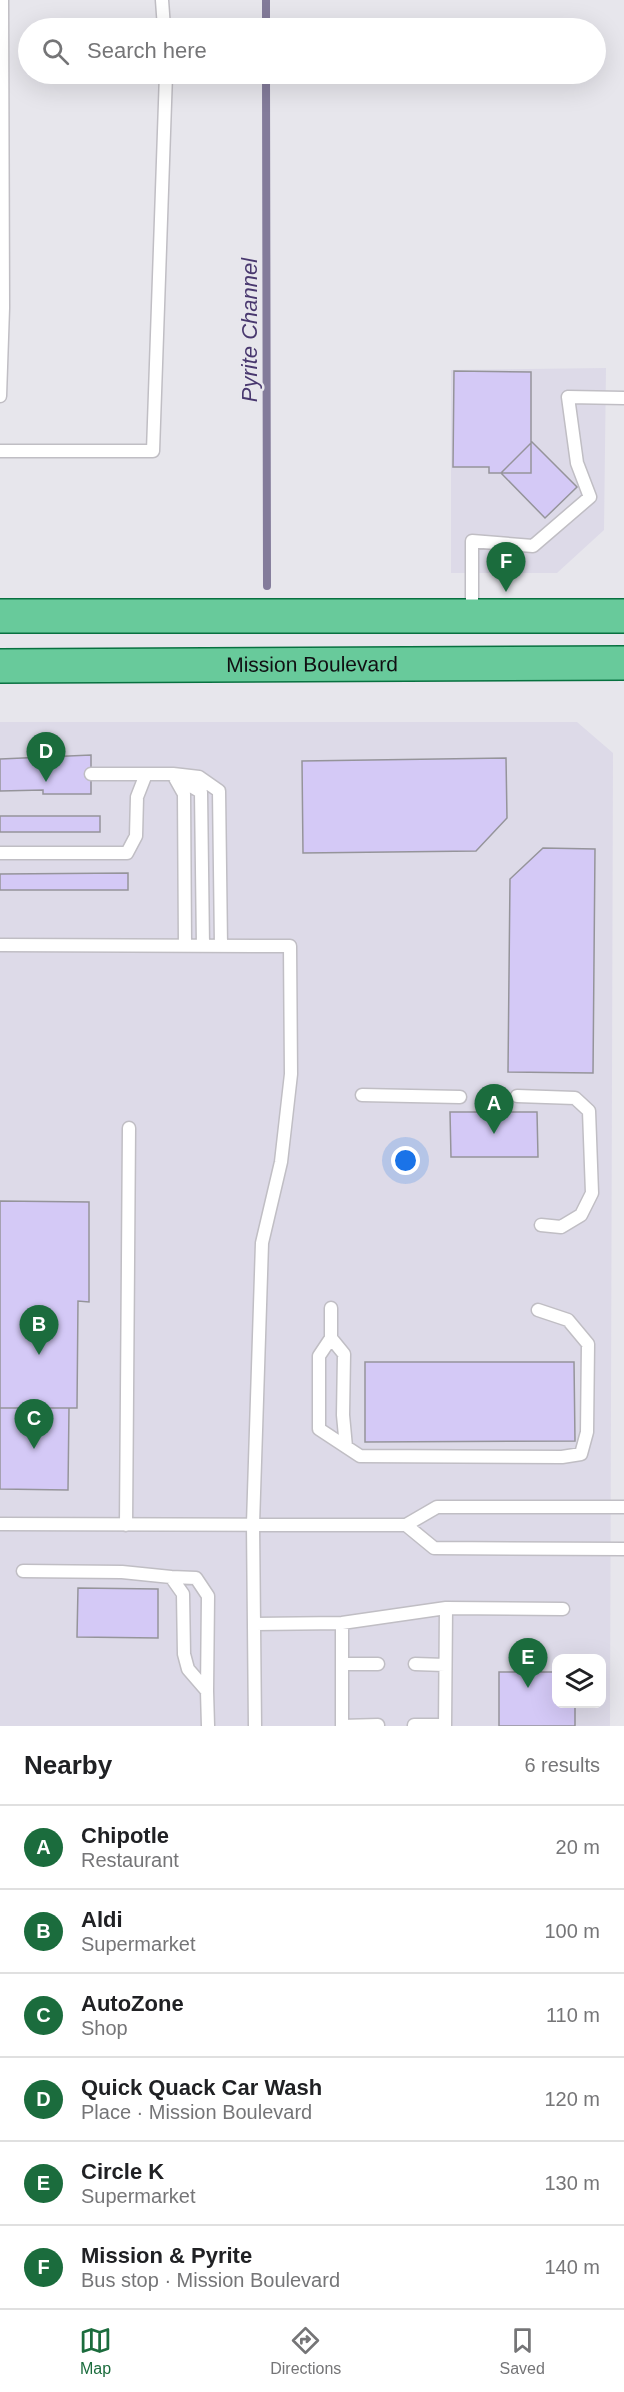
<!DOCTYPE html>
<meta charset="utf-8">
<style>
body{margin:0;font-family:Arial,sans-serif;background:#f6f6f6;color:#202124}
.controls{position:absolute;right:18px;bottom:18px;display:grid;overflow:hidden;border-radius:12px;box-shadow:0 6px 24px #0002}
.controls button{width:54px;height:54px;display:grid;place-items:center;padding:0;border:0;border-bottom:2px solid #e0e0e0;background:#fff;color:#202124;font:30px sans-serif}
.you{position:absolute;left:406px;top:1161px;width:21px;height:21px;margin:-15px;border:4px solid #fff;border-radius:50%;background:#1a73e8;box-shadow:0 0 0 9px #1a73e833}
.badge{display:grid;place-items:center;width:39px;height:39px;border-radius:50%;background:#1b6c3d;color:#fff;font-size:20px;font-weight:700}
.pin{position:absolute;translate:-50% -50px;filter:drop-shadow(0 2px 3px #0008)}
.pin::after{content:'';position:absolute;top:32px;width:21px;height:18px;background:inherit;clip-path:polygon(0 0,100% 0,50% 100%)}
.list{margin:0;padding:0;list-style:none}
h2{display:flex;justify-content:space-between;align-items:center;height:78px;margin:0;padding:0 24px;font-size:26px}
h2 small{font-size:20px;font-weight:400;color:#757577}
.list li{display:grid;grid-template-columns:39px 1fr auto;gap:18px;align-items:center;box-sizing:border-box;height:84px;padding:0 24px;border-top:2px solid #e0e0e0}
.list b{display:block;font-size:22px;white-space:nowrap}
.list p{margin:0;font-size:20px;white-space:nowrap;color:#757577}
.list em{font-size:20px;font-style:normal;color:#757577}
.icon{flex:none;width:33px;height:33px;fill:none;stroke:currentColor;stroke-width:2;stroke-linecap:round;stroke-linejoin:round}
.map{position:relative;flex:none;width:624px;height:1726px;overflow:hidden}
.search{position:absolute;background:#fff;box-shadow:0 6px 24px #0002;left:18px;right:18px;top:18px;height:66px;display:flex;align-items:center;gap:15px;box-sizing:border-box;padding:0 21px;border-radius:33px;color:#757577;font-size:22px}
.sheet{height:582px;background:#fff}
nav{display:flex;justify-content:space-around;align-items:center;box-sizing:border-box;height:84px;border-top:2px solid #e0e0e0;background:#fff;font-size:16px;color:#757577}
nav a{display:grid;justify-items:center;gap:3px}
nav .on{color:#1b6c3d}
.map>svg:first-child{display:block}
</style>
<div class="map">
<svg width="624" height="1726" viewBox="0 0 624 1726">
<rect width="100%" height="100%" fill="#e7e6ec"/>
<path fill="#dddae8" fill-rule="evenodd" d="M606,368L604,530L557,573H451V370Z
M0,722H577L613,753L610,1726H0ZM556,1658H602V1704H556Z"/>
<g fill="none" stroke-linecap="round" stroke-linejoin="round">
<path stroke="#837b9a" stroke-width="8" d="M266,0V28
M266,74L267,586"/>
</g>
<path fill="#d4c9f6" stroke="#95949a" stroke-width="1.5" d="M454,371L531,372V473H489V467H453Z
M532,442L577,487L545,518L501,473Z
M91,755V794H43V790L0,791V759Z
M506,758L507,818L476,851L303,853L302,761Z
M0,816H100V832H0Z
M543,848L595,849L593,1073L508,1072L510,879Z
M128,873V890H0V874Z
M450,1112H537L538,1157H451Z
M0,1201L89,1202V1302L78,1301L77,1408H0Z
M365,1362H574L575,1441L365,1442Z
M0,1408H69L68,1490L0,1489Z
M78,1588L158,1589V1638L77,1637Z
M499,1672H556V1704H575V1726H499Z"/>
<g fill="none" stroke-linecap="round" stroke-linejoin="round">
<g stroke="#c0bec4" stroke-width="15">
<path id="service" d="M162,0L164,28
M0,396L3,308L2,0
M0,451H153L166,74
M472,614V541L533,546L590,497L577,463L568,397L624,398
M91,774H173L199,777L219,791L221,946
M174,776L201,792L203,946
M175,778L184,794L185,946
M0,853H127L136,836L137,797L146,774
M0,945L290,946L291,1074L281,1162L262,1243L253,1524L255,1726
M362,1095L460,1097
M517,1096L575,1098L589,1111L592,1193L581,1215L561,1227L541,1225
M331,1308V1338L344,1354L343,1415L346,1447
M331,1338L319,1356V1429L360,1456L562,1457L581,1454L587,1432L588,1344L568,1320L538,1310
M0,1524L406,1525L437,1507H624
M126,1525L129,1128
M406,1525L434,1548L624,1549
M23,1571L122,1572L171,1577L183,1594L184,1654L188,1669L207,1691L208,1726
M171,1577L196,1578L208,1596L207,1691
M342,1623V1726
M255,1624L342,1623L446,1608L563,1609
M342,1664H378
M415,1664L445,1665
M414,1725H445
M342,1726L378,1725
M445,1726L446,1608"/>
</g>
<g stroke="#087140" stroke-width="36">
<g id="primary">
<path d="M0,616H624"/>
<path id="s1" d="M0,666L624,663"/>
</g>
</g>
<use href="#service" stroke="#fff" stroke-width="12"/>
<use href="#primary" stroke="#68ca9b" stroke-width="33"/>
</g>
<g text-anchor="middle" stroke-width="5" stroke-linejoin="round" paint-order="stroke">
<g font-size="21" fill="#100f12" stroke="#e7e6ec">
<text dy="7" stroke="none"><textPath href="#s1" startOffset="312">Mission Boulevard</textPath></text>
</g>
<g font-size="22" font-style="italic" fill="#49386f" stroke="#e7e6ec">
<text transform="translate(249 330) rotate(-90)" y="8">Pyrite Channel</text>
</g>
</g>
</svg>
<div class="controls">
<button><svg class="icon" aria-label="layers" viewBox="0 0 24 24"><path d="M12 4l9 5-9 5-9-5zM3 14l9 5 9-5"/></svg></button>
</div>
<div class="you"></div>
<div class="pin badge" style="left:494px;top:1134px">A</div>
<div class="pin badge" style="left:39px;top:1355px">B</div>
<div class="pin badge" style="left:34px;top:1449px">C</div>
<div class="pin badge" style="left:46px;top:782px">D</div>
<div class="pin badge" style="left:528px;top:1688px">E</div>
<div class="pin badge" style="left:506px;top:592px">F</div>
<div class="search"><svg class="icon" aria-label="search" viewBox="0 0 24 24"><circle cx="10" cy="10" r="6"/><path d="M15 15l6 6"/></svg>Search here</div>
</div>
<section class="sheet">
<h2>Nearby<small>6 results</small></h2>
<ul class="list">
<li><span class="badge">A</span><div><b>Chipotle</b><p>Restaurant</p></div><em>20 m</em></li>
<li><span class="badge">B</span><div><b>Aldi</b><p>Supermarket</p></div><em>100 m</em></li>
<li><span class="badge">C</span><div><b>AutoZone</b><p>Shop</p></div><em>110 m</em></li>
<li><span class="badge">D</span><div><b>Quick Quack Car Wash</b><p>Place · Mission Boulevard</p></div><em>120 m</em></li>
<li><span class="badge">E</span><div><b>Circle K</b><p>Supermarket</p></div><em>130 m</em></li>
<li><span class="badge">F</span><div><b>Mission &amp; Pyrite</b><p>Bus stop · Mission Boulevard</p></div><em>140 m</em></li>
</ul>
</section>
<nav>
<a class="on"><svg class="icon" aria-label="map" viewBox="0 0 24 24"><path d="M3 6l6-2 6 2 6-2v14l-6 2-6-2-6 2zM9 4v14M15 6v14"/></svg>Map</a>
<a><svg class="icon" aria-label="directions" viewBox="0 0 24 24"><path d="M12 3l9 9-9 9-9-9zM9 14v-3h6M13 9l2 2-2 2"/></svg>Directions</a>
<a><svg class="icon" aria-label="saved" viewBox="0 0 24 24"><path d="M7 4h10v16l-5-4-5 4z"/></svg>Saved</a>
</nav>
